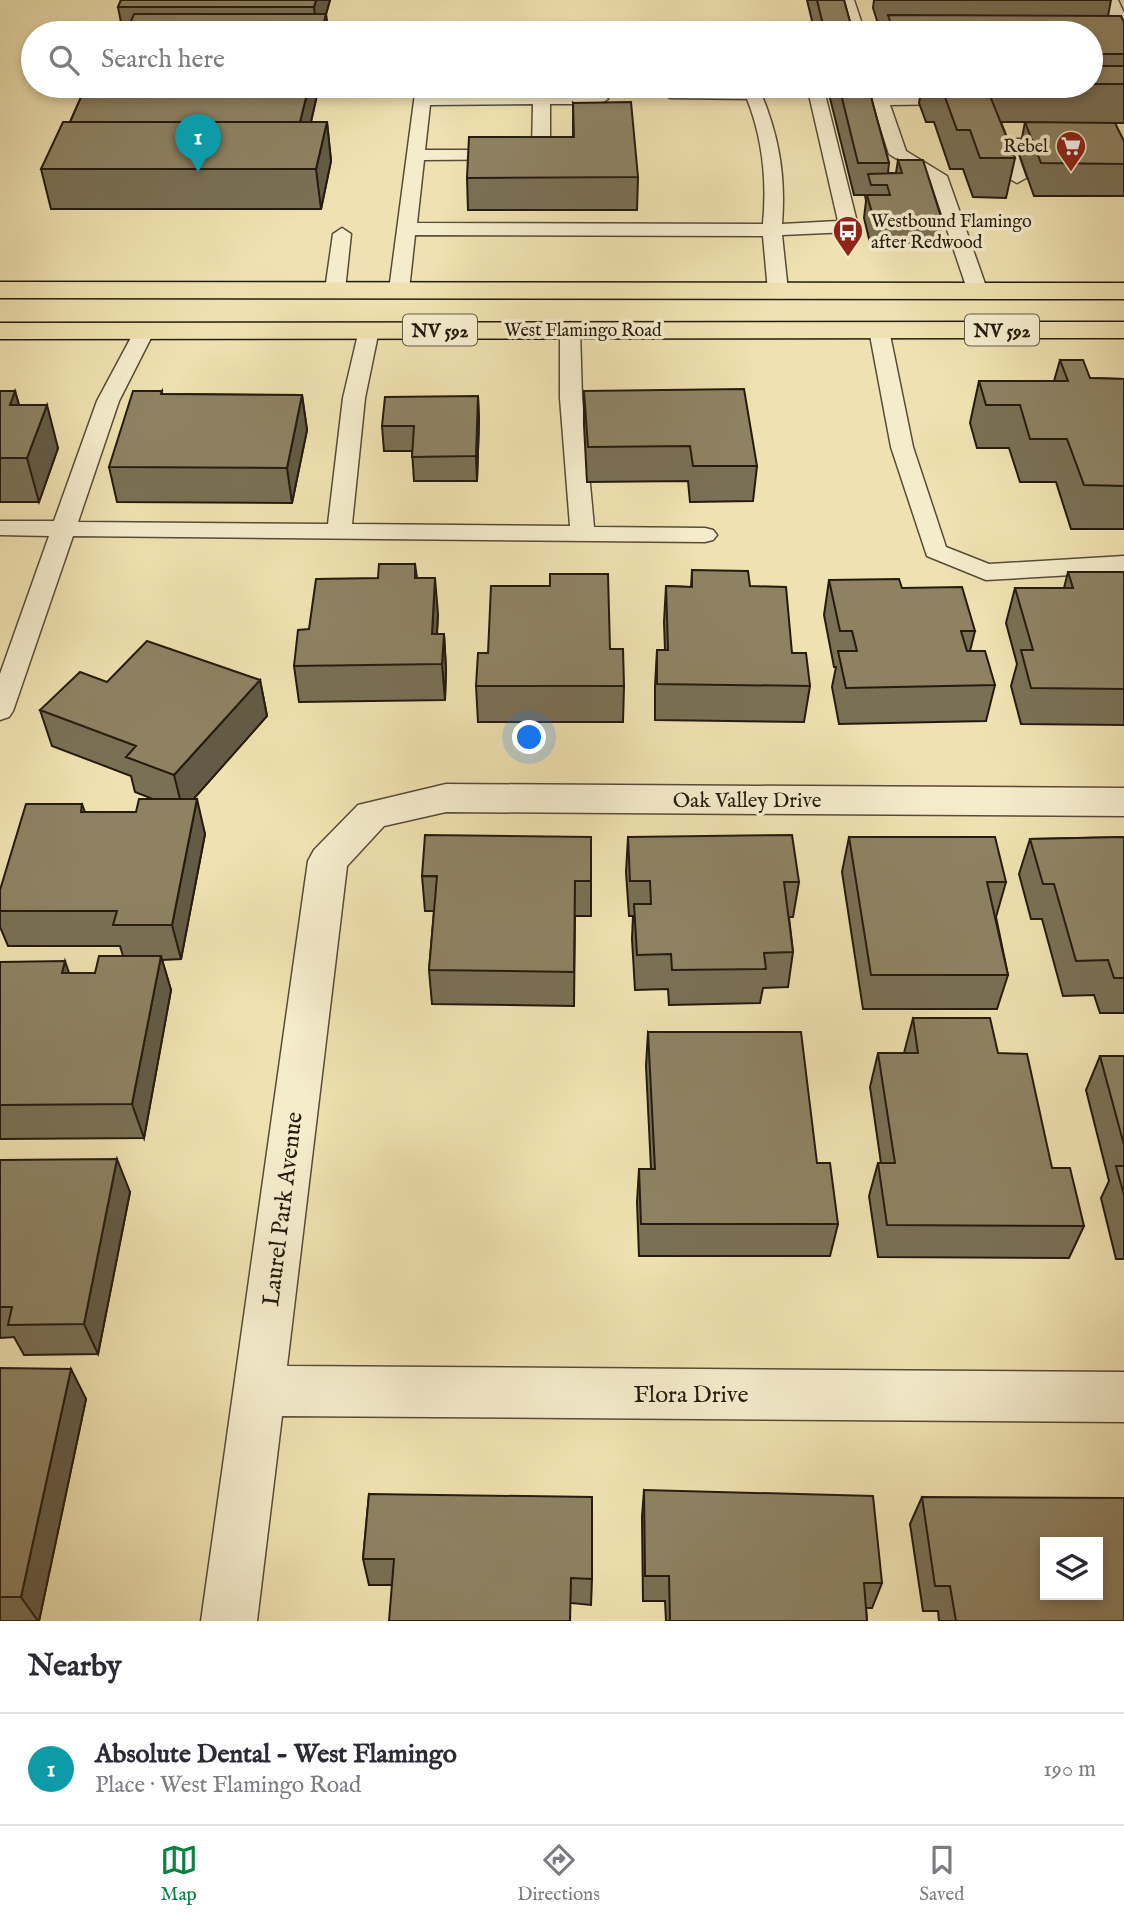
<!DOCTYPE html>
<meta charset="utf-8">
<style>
body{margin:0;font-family:"IM FELL English",serif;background:#f2f2f3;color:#2b2b33}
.controls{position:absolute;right:21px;bottom:21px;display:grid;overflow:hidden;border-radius:0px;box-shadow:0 4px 10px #0003}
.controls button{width:63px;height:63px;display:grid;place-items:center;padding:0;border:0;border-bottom:2px solid #e1e1e2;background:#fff;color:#2b2b33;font:35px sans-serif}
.you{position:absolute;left:530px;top:738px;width:24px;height:24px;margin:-18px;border:5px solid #fff;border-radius:50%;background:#1a73e8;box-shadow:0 0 0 10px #1a73e833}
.badge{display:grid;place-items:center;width:46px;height:46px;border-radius:50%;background:#0b8043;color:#fff;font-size:23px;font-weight:700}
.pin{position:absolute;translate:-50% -58px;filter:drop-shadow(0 2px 4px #0008)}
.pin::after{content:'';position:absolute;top:37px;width:24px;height:21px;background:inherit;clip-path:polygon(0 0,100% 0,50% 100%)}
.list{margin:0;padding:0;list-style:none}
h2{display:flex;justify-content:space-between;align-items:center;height:91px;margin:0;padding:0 28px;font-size:30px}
h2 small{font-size:23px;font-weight:400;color:#7c7c81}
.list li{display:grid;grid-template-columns:46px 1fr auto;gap:21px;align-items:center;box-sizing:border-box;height:112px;padding:0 28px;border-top:2px solid #e1e1e2}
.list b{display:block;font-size:26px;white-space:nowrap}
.list p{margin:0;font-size:23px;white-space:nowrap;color:#7c7c81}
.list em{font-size:23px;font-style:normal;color:#7c7c81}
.icon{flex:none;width:38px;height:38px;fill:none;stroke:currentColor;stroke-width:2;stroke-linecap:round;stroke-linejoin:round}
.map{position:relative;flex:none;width:1124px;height:1621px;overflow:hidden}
.search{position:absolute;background:#fff;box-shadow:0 4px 10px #0003;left:21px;right:21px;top:21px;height:77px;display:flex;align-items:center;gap:18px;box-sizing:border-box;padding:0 24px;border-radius:38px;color:#7c7c81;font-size:26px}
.sheet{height:203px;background:#fff}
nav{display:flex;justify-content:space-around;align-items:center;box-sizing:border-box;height:98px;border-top:2px solid #e1e1e2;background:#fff;font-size:19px;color:#7c7c81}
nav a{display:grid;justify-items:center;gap:4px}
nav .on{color:#0b8043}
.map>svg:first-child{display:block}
</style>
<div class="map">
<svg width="1124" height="1621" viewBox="0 0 1124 1621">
<rect width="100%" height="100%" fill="#efe1b1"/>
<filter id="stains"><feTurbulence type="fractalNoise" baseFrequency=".00286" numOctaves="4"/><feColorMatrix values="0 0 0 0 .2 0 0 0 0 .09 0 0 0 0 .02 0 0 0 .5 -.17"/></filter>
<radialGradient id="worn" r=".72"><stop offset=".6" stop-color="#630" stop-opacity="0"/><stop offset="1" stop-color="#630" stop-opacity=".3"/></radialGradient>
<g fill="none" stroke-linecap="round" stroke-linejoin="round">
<g stroke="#584c38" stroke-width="3">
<path id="lane" d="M838,0H854L865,33H849Z
M1102,0H1118L1124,13V33L1116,28Z
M416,86H432L431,95L600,94L608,99L600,104H550V155L547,159L424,160L417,223L763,224C767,182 763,139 747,99L670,98L662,93L670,88L743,89L742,86H758C778,132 786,173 782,224L838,221L807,86H823L858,226L849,232L782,235L788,291L785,295H771L768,291L763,236L415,235L409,290L406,294H392L389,290ZM533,104L532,150H425L430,105Z
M867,86H883L886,95L957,94L965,99L957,104L890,105L906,151L947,176L988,292L985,296H971L968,292L930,179L889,154Z
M1005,139H1124V149H1016L1026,178L1017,183L1008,178L996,144Z
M342,228L351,234L345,290L342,294H328L325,290L333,234Z
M145,324L152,326L155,330L119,401L78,522L328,524L343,398L359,330L362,326H376L379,330L365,398L352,524L570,526L560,398V330L563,326H577L580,330L582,398L594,527L705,528L713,530L717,535L713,540L705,542L73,536L13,711L9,717L0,720V674L49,536L0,535V521H54L97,401L135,330L138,326Z
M879,324L886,326L889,330L913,447L946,547L989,564L1124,556V572L986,580L927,556L891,447L869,330L872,326Z"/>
</g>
<g stroke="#584c38" stroke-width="3">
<path id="street" d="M446,784L1124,788V816L446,812L384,826L347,866L287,1366L1124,1372V1422L282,1416L257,1621H201L308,861L314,850L358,805Z"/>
</g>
<g stroke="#251b0f" stroke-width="3">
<path id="primary" d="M0,282L1124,283V299L0,298Z
M1124,322V338L0,339V323Z"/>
</g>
<use href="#lane" fill="#f5eccc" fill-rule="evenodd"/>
<use href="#street" fill="#f5eccc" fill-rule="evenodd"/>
<use href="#primary" fill="#efe1b1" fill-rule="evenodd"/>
</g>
<path fill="#7a7055" stroke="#251b0f" stroke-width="2" d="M121,0H330L326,14L328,33H123L118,7Z
M807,0H844L853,33H815Z
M874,0H1111L1108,16L1124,22V123H1111L1124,141V196H1034L1019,154L1025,122H1001L1015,158L1006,198L973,197L963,169H950L934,122H926L919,103L922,86H1091V33H886V30H880L873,8Z
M86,86H319L311,122H327L331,161L321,209H51L41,169L70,122Z
M827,86H868L889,163L888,173H896L898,160L942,220L938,243H870L864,218L866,201L865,195H854Z
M573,103L638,177L637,210H468L467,178L573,137Z
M1060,360L1090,378L1124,379V529H1071L1056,482H1020L1009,448H977L970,423L979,381H1054Z
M0,391H15L19,405L58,448L39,502H0Z
M162,391V394L302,395L307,430L292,503L117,502L109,467Z
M584,391L757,466L753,501L690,502L688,481L587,482L584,425Z
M478,396L479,421L477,481H414L412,451H384L382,426Z
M415,564L417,578L438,614L437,634H444L446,669L445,700L299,702L294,666L309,629L378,578Z
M692,570L750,586L792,653L810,686L804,722L655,720V686L657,650H665L664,622L666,586L691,587Z
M1068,572H1124V725L1021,724L1011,686L1017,664L1006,623L1015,588H1064Z
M829,580L902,588L975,631L970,651L995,685L986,721L839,724L832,687L836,667H834L824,615Z
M610,649L624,686L623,722H478L476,686L488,653Z
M260,680L267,716L193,799L205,834L181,959L162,960L171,990L144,1138L0,1139V962L69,973H95L123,956L120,946H8L0,927V890L82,804L85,812H136L153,799L135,792L131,776L52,746L40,710L107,682Z
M628,837L799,882L793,917H789L793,952L788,987L763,988L760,1003L669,1005L668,989L635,990L632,939L633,916H629L626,872Z
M849,837L1006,882L996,917L1008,975L997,1009H863L842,872Z
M1124,837V1013H1100L1094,995L1063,996L1042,919H1031L1019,874L1030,839Z
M422,876L591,881V916H575L574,1006L432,1004L429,970L434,911H425Z
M913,1018L998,1053L1052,1168L1084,1226L1069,1258L878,1257L869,1196L878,1163H881L870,1087L878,1053H904Z
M648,1032L817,1163L838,1224L830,1256H639L637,1202L639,1169H651L646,1066Z
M1100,1056H1124V1259H1116L1101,1198L1109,1181L1086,1090Z
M0,1160L130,1192L98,1354L24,1355L14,1337L0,1338Z
M0,1368L86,1399L39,1621H0Z
M644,1490L882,1583L872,1608H866L867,1621H666L665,1601H643L642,1517Z
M369,1494L592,1579L591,1605L392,1585H369L363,1559Z
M922,1497L1124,1621H939L938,1611H923L910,1524Z"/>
<path fill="#635b45" stroke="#251b0f" stroke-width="2" d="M316,0H330L326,14L328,33H317L314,7Z
M309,86H319L302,161L298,129Z
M327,122L331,161L321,209L316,169Z
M15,391L27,434L10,405Z
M302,395L307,430L292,503L287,468Z
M478,396L479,421L477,481L476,456Z
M47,405L58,448L39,502L27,458Z
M435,578L438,614L435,664L432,634Z
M444,634L446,669L445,700L442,664Z
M260,680L267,716L183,811L174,775Z
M197,799L205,834L181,959L172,925Z
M161,956L171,990L144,1138L132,1104Z
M65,961L77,996L62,973Z
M117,1159L130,1192L98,1354L84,1324Z
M71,1369L86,1399L39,1621H38L21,1597Z"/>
<path fill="#8e8263" stroke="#251b0f" stroke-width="2" fill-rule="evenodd" d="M121,0H316L314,7H118Z
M817,0H844L853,33H825Z
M134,14H326L321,33H126Z
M888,15L1121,16L1124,22V54H1091V33H894Z
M1091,66H1124V84H1091Z
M86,86H309L300,122H70Z
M839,86H868L889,163H858Z
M941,86H986L1015,158H980L970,130H957Z
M631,102L638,177L467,178L469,137H574L573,103Z
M63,122H327L316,169H41Z
M1025,122L1115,123L1124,141V164L1041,163Z
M898,160H923L942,220H874L867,195H890L887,185H871L868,174L902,173Z
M1060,360H1083L1090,378L1124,379V486L1084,485L1067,439H1030L1020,405H986L979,381H1068Z
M744,389L757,466H693L690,446L588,447L584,391Z
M0,391H15L10,405H47L27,458H0Z
M133,391H162L161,394L302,395L287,468L109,467Z
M478,396L476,456L412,457L414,426H382L385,397Z
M379,564H415V578H435L432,634H444L442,664L294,666L298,630L309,629L316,579L378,578Z
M692,570L748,571L750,586L786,587L792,653H806L810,686L657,684V650H668L666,586L692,587Z
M1068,572H1124V689L1031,688L1021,650H1033L1015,588H1073Z
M550,574H608L610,649H623L624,686H476L478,653H488L491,586H550Z
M899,579L902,588L962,587L975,631H961L967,651H985L995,685L846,688L838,651H857L852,631H840L829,580Z
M147,641L260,680L174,775L126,757L136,746L40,710L80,672L107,682Z
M139,799H197L172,925H113L117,911H0V890L26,804H82L81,812H136Z
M425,835L591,837V881H575L574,972L429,970L437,876H422Z
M792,835L799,882H784L793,952L764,953L766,969L672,970L671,954L637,955L634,904H651L650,881H630L628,837Z
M849,837H995L1006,882H987L1008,975H871Z
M1124,837V978H1114L1108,960L1076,961L1054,884H1043L1030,839Z
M99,956H161L132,1104L0,1105V962L65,961L62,973H95Z
M913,1018H990L998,1053L1027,1054L1052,1168H1070L1084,1226L887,1225L878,1163H895L878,1053H918Z
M648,1032H801L817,1163H830L838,1224H641L639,1169H655Z
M1100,1056H1124V1145Z
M117,1159L84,1324L8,1325L12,1307H0V1160Z
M1116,1166H1124V1195Z
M0,1368L71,1369L21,1597H0Z
M644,1490L873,1496L882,1583H864L867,1621H670L669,1576H645Z
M369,1494L592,1497V1579L571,1578L570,1621H389L394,1559H363Z
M922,1497L1124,1498V1621H956L950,1586H935ZM1045,1542H1098V1595H1045Z"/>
<defs>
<g id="supermarket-pin" transform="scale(1.575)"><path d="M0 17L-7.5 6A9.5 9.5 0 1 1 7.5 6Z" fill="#8f2418" stroke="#f5eccc"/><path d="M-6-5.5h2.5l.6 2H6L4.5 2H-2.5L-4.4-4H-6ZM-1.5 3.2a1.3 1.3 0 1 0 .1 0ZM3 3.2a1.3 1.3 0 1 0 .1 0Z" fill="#fff"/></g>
<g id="bus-pin" transform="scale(1.575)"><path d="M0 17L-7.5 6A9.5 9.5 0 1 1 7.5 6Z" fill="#8f2418" stroke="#f5eccc"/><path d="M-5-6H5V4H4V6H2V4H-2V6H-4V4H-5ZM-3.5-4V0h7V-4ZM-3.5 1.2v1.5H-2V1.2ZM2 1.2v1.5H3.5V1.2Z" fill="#fff"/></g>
</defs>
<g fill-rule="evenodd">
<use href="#supermarket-pin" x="1071" y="146"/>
<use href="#bus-pin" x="848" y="231"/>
</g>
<g text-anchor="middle" stroke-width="7" stroke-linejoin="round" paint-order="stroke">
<g font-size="18" fill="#251b0f" stroke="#f5eccc" text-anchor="end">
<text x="1048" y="152">Rebel</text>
<text x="871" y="227" text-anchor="start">Westbound Flamingo<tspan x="871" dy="21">after Redwood</tspan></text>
</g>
<g font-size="18" fill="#251b0f" stroke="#f5eccc">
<text x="583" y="336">West Flamingo Road</text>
</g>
<g fill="#f5eccc" stroke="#635a48" stroke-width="2">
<rect x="403" y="314.5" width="74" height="31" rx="5"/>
<rect x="965" y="314.5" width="74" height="31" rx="5"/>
</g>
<g font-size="19" font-weight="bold" fill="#251b0f">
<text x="440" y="337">NV 592</text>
<text x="1002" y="337">NV 592</text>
</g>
<g font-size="21" fill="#251b0f" stroke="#f5eccc">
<text x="747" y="807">Oak Valley Drive</text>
</g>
<g font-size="24" fill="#251b0f" stroke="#f5eccc">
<text transform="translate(282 1209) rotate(-83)" y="8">Laurel Park Avenue</text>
<text x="691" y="1402">Flora Drive</text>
</g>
</g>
<rect width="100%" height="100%" filter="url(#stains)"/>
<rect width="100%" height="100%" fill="url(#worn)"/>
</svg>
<div class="controls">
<button><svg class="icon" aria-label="layers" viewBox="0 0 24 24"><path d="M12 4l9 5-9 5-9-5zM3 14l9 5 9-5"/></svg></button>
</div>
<div class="you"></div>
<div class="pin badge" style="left:198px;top:172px;background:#0f9aa8">1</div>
<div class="search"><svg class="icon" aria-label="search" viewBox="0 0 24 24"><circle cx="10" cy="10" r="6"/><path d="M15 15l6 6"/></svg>Search here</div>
</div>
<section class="sheet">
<h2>Nearby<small></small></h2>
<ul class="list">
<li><span class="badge" style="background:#0f9aa8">1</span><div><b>Absolute Dental - West Flamingo</b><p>Place · West Flamingo Road</p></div><em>190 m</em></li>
</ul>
</section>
<nav>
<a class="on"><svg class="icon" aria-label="map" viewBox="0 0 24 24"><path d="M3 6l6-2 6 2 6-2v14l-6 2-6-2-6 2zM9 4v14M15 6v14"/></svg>Map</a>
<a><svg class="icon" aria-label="directions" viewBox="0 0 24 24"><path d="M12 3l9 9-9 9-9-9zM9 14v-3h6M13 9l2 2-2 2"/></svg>Directions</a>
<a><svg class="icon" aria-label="saved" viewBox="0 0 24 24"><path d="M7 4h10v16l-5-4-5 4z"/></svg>Saved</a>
</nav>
